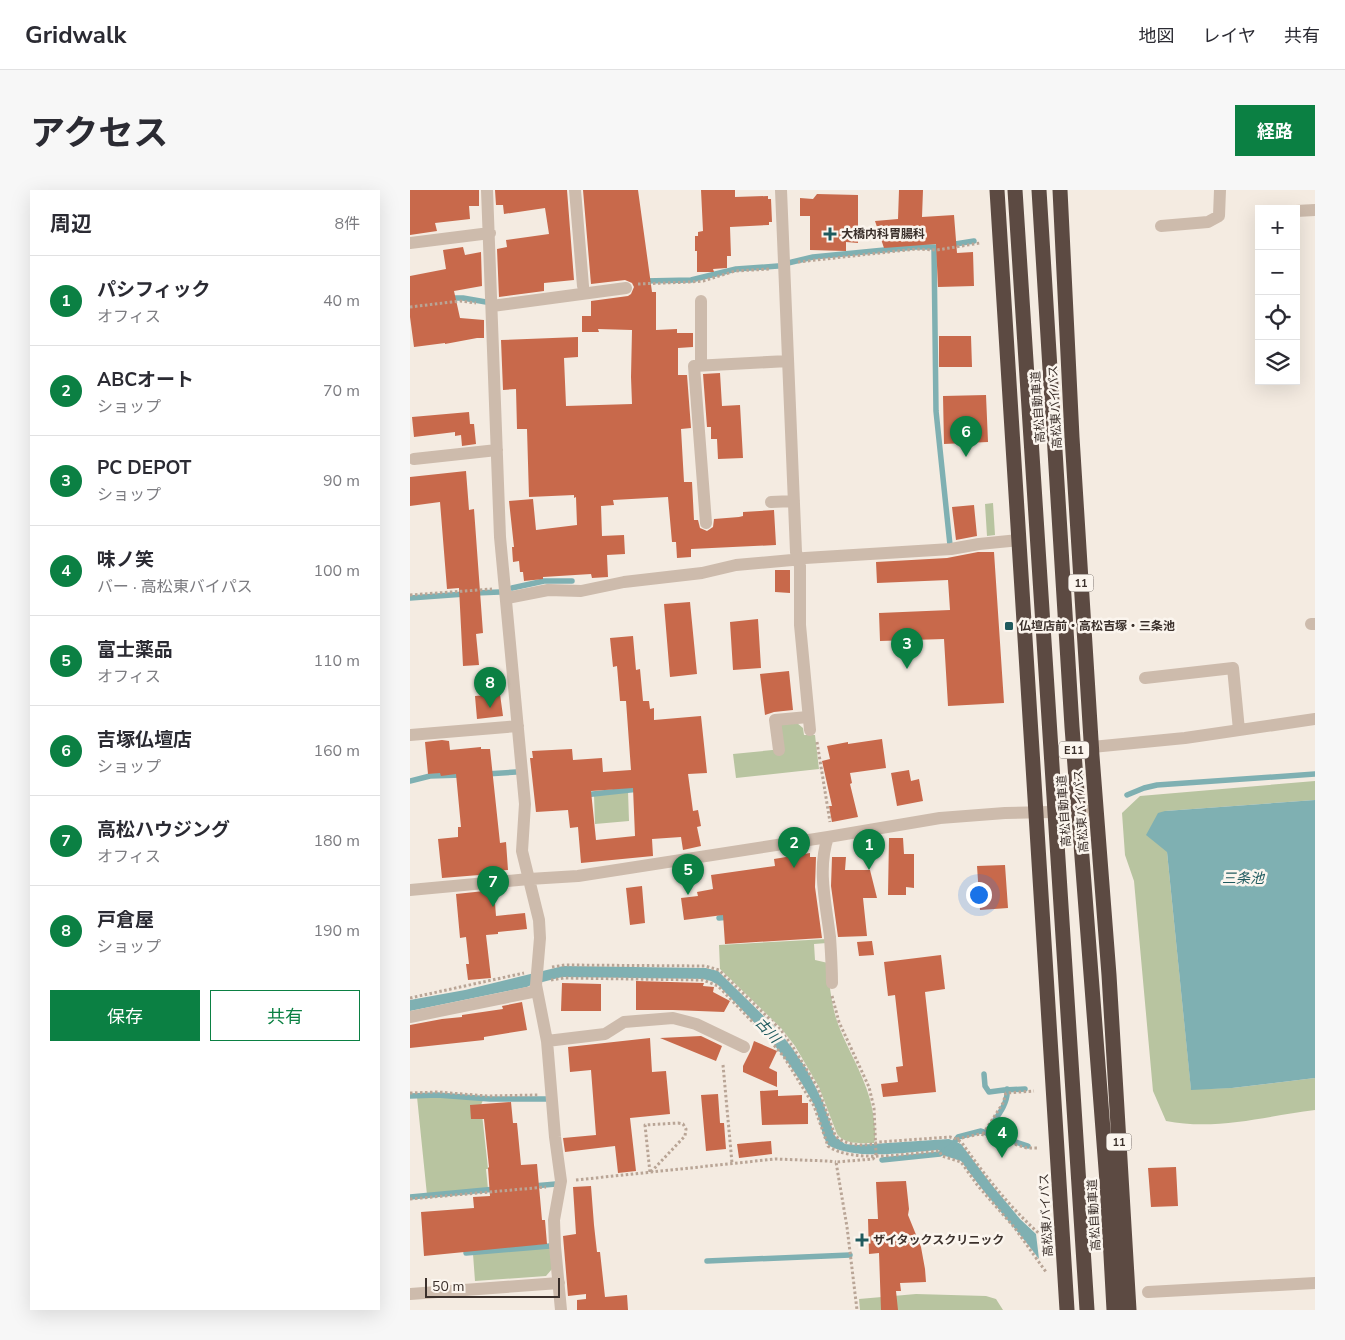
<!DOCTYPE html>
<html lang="ja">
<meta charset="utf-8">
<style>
body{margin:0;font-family:"Nunito Sans","Noto Sans JP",sans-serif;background:#f7f7f7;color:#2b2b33}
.controls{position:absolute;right:15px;top:15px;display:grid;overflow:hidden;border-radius:0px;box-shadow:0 5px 20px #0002}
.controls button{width:45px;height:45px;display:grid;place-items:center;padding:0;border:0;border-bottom:1px solid #e1e1e2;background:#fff;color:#2b2b33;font:25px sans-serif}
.scale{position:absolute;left:15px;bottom:12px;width:135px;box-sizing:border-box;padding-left:5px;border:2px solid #3b302b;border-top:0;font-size:14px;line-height:18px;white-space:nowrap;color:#3b302b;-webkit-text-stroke:4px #fbf5ee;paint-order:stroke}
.you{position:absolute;left:568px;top:704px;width:18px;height:18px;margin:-12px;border:4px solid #fff;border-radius:50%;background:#1a73e8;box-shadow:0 0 0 8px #1a73e833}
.badge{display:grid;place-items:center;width:32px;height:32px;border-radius:50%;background:#0b8043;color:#fff;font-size:16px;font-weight:700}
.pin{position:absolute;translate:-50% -41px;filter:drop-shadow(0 1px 2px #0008)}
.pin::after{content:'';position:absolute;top:26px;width:18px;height:15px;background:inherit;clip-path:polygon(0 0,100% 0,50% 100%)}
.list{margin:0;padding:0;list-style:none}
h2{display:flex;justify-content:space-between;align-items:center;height:65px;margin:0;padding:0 20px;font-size:21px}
h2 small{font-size:16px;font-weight:400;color:#7c7c81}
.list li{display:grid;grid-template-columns:32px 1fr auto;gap:15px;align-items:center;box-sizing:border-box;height:90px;padding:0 20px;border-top:1px solid #e1e1e2}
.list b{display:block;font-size:19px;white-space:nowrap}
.list p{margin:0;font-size:16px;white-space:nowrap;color:#7c7c81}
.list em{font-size:16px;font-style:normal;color:#7c7c81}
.actions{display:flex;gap:10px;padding:15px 20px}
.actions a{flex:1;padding:11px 0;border:1px solid #0b8043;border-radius:0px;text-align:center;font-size:18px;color:#0b8043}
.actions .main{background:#0b8043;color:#fff}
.icon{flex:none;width:28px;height:28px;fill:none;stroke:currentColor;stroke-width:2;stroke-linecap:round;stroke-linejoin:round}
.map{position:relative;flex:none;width:905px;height:1120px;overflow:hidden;border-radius:0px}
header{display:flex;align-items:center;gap:30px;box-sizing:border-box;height:70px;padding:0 25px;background:#fff;border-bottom:1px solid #e1e1e2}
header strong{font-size:24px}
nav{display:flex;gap:28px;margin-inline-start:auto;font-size:18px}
.intro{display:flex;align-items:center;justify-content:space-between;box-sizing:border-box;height:120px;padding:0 30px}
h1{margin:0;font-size:35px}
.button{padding:12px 22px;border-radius:0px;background:#0b8043;color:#fff;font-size:18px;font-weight:700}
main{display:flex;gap:30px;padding:0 30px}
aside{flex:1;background:#fff;border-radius:0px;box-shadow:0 5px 20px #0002}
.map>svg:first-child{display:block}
</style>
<header>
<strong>Gridwalk</strong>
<nav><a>地図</a><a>レイヤ</a><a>共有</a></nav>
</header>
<div class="intro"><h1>アクセス</h1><a class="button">経路</a></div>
<main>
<aside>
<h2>周辺<small>8件</small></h2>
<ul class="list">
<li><span class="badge">1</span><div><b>パシフィック</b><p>オフィス</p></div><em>40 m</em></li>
<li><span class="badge">2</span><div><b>ABCオート</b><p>ショップ</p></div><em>70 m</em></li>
<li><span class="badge">3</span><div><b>PC DEPOT</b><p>ショップ</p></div><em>90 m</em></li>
<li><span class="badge">4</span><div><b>味ノ笑</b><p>バー · 高松東バイパス</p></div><em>100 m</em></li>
<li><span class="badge">5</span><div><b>富士薬品</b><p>オフィス</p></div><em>110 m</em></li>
<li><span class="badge">6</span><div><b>吉塚仏壇店</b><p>ショップ</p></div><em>160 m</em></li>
<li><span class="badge">7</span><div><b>高松ハウジング</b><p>オフィス</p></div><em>180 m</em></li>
<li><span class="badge">8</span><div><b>戸倉屋</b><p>ショップ</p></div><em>190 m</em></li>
</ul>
<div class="actions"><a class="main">保存</a><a>共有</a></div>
</aside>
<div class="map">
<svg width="905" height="1120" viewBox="0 0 905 1120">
<rect width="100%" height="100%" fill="#f4ebe1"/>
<path fill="#b8c4a0" d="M583,313L585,345L577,346L575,314Z
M387,533L393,538L394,545H405L409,579L326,588L323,564L373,559L370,535Z
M905,591V610L755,621L757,662L781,899L822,898L905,888V920C855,926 807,941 756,931L743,901L724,691L715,665L712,623L730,606Z
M218,601L219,631L185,634L184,605Z
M417,749V753L404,754L405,770L418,773C419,793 421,814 428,834C440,866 461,895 464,931C465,938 466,946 464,953C451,953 435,955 427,944L409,897L385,856L371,838L310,779L309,755Z
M31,906L73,910L71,915L78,979H76L78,999L17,1005L7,907Z
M140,1057L142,1079L136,1086L65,1091L63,1064Z
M506,1104L576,1106L586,1109L593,1120H450L449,1109Z"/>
<path fill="#7fb0b2" d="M905,610V888L822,898L781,900L757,662L736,645L748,623L755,621Z
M153,776L296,778L308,781L369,841L382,858L396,878L413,912L425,946L435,954L447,955L539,949L551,954L581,994L610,1029L626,1044L629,1069C604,1036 575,1005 551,971L532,965L529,960C499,962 444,971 418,955C411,944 410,928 404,915C379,866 346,834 308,795L301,791L293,789L152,787L121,795L117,797L0,821V810L55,800Z"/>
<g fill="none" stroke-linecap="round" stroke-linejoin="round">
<path stroke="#7fb0b2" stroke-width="5.5" d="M539,55L564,51
M524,57L526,221L540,355
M378,73L403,67L505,57H527
M234,91L281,90L326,79L368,76
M38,108H53L76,112
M102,398L134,391H162
M65,403L90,402
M0,408L55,404
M76,584L106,582
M0,591L20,586L52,585
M174,605L229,599
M717,605L734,598L747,595L905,584
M309,728L320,727
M574,884L575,896L579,902L594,900L615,899
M0,906L27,905L80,909H138
M576,943C584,930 599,915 597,899
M472,970L530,964L541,957L548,947L571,941L618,956
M123,996L146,994
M0,1007L86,999
M56,1063L140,1056
M297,1071L440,1065"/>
</g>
<path fill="#c8694b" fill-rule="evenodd" d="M0,0H69V16H59L60,29L25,33L27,41L0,45Z
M85,0H157L164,90L134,93V101L89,107L87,59L97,57L96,50L139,44L135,18L94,24L93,15H86Z
M173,0H228L242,102H246V140L267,139V143H283V157L268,158V185H277L281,238L271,239L274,292H282L284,330H288L290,338L297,341L303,337L304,329L329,327L333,326V322L364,320L366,355L281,359V367L267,368L266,352H262L258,307L203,310L204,315L191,316L192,346L214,345L215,364L197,365L198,387L182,388L181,384L133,387V389L114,391L113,382H110L109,371L103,372L102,357H104L99,311L123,309L126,340L167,335L166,307L164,308V305L119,307L117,239H107L106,199L93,200L91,150L168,147V167L154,168L156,216L222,214L221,187L222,140L188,139L189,142H172V126H181V111L218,106L221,104L224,97L222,93L215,90L181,94Z
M291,0H325V7L358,6V9H361L362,32H359V35L320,37L321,66H317V78L303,79L304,82H287V61H285V46H288V42L293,41Z
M489,0H513L512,27L544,25L547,63L563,62L564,96L528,97L526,54L474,58L465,31L488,29Z
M407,4L448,5V53L436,52V61L400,60V26H390V8L403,9Z
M53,57L55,65L71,62L72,96L44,101L50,128L74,130V148H67L35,154V153L4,157L0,127V86L36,79L33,60Z
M529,146H561L562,177H529Z
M310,183L312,216L330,215L333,268L308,269L307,249H301V237H297L293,184Z
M576,205L578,252L534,254L533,206Z
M59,222L60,234H64L66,254L52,256L51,245L45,246V242L4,247L2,227Z
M56,281L59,320L64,319L73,443L66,444L69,475L53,476L49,398L37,399L30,312L0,316V287Z
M564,315L567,346L546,350L542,317Z
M568,362H584L594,513L538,516L534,449L470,451L469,423L540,420L538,390L467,393L466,372L537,368Z
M365,380H380V403L365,402Z
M280,412L287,484L260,487L254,414Z
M348,429L351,478L323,480L320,432Z
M223,446L226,480L230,479L233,511H239L240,519L244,518V530L291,526L297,583L278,584L283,621L288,620L291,636L287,637L291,656L273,660L271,647L242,649L243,666L171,673L168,637L160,638L158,620L126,622L120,568H123L122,561L162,559L163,570L192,568L193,582L221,580L216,511H210L207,476L203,477L200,448ZM223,598L225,646L186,650L181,601Z
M379,481L383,520L364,522L355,525L350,484Z
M90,504L93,526L67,529L65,506Z
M472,549L476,578L440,583L442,593L440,594L448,627L422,632L419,616H422L412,571L420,569L417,556L438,552V554Z
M32,550L39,551L40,560L71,557V559H80L90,653L96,652L98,680L82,681V684L32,688L28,649L48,647V637H51L46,584L31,586L30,583L18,584L15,552Z
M499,580L501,591L509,589L513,611L487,616L481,583Z
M479,648H493L494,664H504V698L496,697V705H478Z
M400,663V667H406L405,697L412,748L315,754L313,725L274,730L271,708L288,706L287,702L303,699L301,685L365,676L364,669Z
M422,667H436L435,680H460L467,708H453L457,746L428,747L421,696Z
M595,675L598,718L570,720L567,676Z
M232,696L235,733L220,735L216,698Z
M84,700L86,726L115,723L117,739L88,742V744L76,745L81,788L58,790L56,774H59L56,747L50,748L46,704Z
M462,751L464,765L449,766L447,752Z
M531,765L535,799L515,802L526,902L473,907L471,894L488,892L486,877L493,876L485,805L478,806L474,772Z
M226,791L294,793L293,796L304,797L303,802L320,811L314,822L263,820H226Z
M152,793L191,794V821H151Z
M112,812L117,840L74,847V850L0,858V835L32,829L52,827V825L93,819L92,816Z
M291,846L312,856L306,871L250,848Z
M240,848L242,882L256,881L260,924L220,928L226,981L208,983L205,956L155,962L153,948L186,945L181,880L160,882L158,857Z
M344,851L367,861L359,878L367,882V897L333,882V876L341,860Z
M368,900V906L392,905V913H398V934L352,935L350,901Z
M308,904L310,933H314L316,959L296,961L291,905Z
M101,912L103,933H107L111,975L127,974L132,1030H135L137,1054L14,1066L11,1022L64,1018L63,1007L80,1006L78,978L79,977L74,929H61L60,915Z
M361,951L362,964L329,968L327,954Z
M766,977L768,1016L741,1017L738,978Z
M496,991L499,1019L498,1025L511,1057L515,1079L516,1092L490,1093L491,1101H486L488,1120H471L469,1063L459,1064L458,1029H468L466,992Z
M181,996L184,1035L187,1062H190L195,1107L217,1105L218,1120H167V1110L176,1109V1104L158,1106L153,1046L166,1044L163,997Z"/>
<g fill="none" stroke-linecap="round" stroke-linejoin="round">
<path stroke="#b9a596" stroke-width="3" stroke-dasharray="2.5 2.5" stroke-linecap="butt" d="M388,72L506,59L527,60L570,53
M228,94L281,92L293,91L325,81L360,79
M0,117L50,111L66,113
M0,405L82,399
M407,552L420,632
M142,777L155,775L295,776L309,780L370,839L383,857L408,898L425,945C434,956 457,957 469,952L540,947L547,949L552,953C576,987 601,1019 633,1047
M141,790L154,788L293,790L308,796L358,848L374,867L404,916L418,956C442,974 501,963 529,961L532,966L551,972L568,996L604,1037L636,1082
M422,806L429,832L459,897L464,918L466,964L463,969L426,972L437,1037L447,1120
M0,808L114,783
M313,875L322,973
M0,903L28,902L77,906L128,905
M268,933L273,934L276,939L275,946L240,983L235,935Z
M573,944L593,913L596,903L624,901
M547,949L570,944L617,958H627
M166,990L365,969L418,971L426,972
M0,1009L136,997"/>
<path stroke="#cdbbac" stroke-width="12" d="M77,0L90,347L115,614L112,661L129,730L130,748L126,795L137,851L145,947L151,991L144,1030L145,1056L151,1120
M165,0L173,96
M371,0L386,362L390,376V435L400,540
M886,21L905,20
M751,36L798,32L809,26L810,0
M0,53L80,43
M291,111V175
M82,116L216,98
M4,269L87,260
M361,312L384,311
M296,333L284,176L378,171
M97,408L138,400L171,401L214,392L292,383L326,375L382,370L395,368L541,359L569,354L609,350
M901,434H905
M735,488L823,478L829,540
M0,545L108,536
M682,557L775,548L905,529
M369,560L365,530L398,527
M418,647C407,679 416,714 420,747C421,762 422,778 422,793
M0,700L119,689L168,686L418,647L530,628L595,623L686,621
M0,827L127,801
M137,851L195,844L214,832L263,828L286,834L334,857
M738,1102L905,1093
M0,1104L149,1093"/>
<path stroke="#5c4a42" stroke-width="15" d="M587,0L657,1120
M605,0L677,1120
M629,0L662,537L697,992L704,1120
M650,0L662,247L682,566L699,785L719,1120"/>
</g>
<g fill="#1f5a5e" stroke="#fbf5ee" stroke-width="2">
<path d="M417.5 36.5h5v5h5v5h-5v5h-5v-5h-5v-5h5z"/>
<rect x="594" y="431" width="10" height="10" rx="2.5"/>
<path d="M449.5 1042.5h5v5h5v5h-5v5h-5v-5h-5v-5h5z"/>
</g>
<g text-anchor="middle" stroke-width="5" stroke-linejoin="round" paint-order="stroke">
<g fill="#fbf5ee" stroke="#756b66" stroke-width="1">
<rect x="658.5" y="384.5" width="25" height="17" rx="4"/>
<rect x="649" y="551.5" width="30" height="17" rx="4"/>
<rect x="696.5" y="943.5" width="25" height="17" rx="4"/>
</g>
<g font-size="11" font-weight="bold" fill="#3b302b">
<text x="671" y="397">11</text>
<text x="664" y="564">E11</text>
<text x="709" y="956">11</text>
</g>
<g font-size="12" font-weight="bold" fill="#3b302b" stroke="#fbf5ee" text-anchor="start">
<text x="431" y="48">大橋内科胃腸科</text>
<text x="609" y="440">仏壇店前・高松吉塚・三条池</text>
<text x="463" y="1054">ザイタックスクリニック</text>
</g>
<g font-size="12" fill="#3b302b" stroke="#fbf5ee">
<text transform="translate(628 217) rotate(-94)" y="4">高松自動車道</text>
<text transform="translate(645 217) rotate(-93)" y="4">高松東バイパス</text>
<text transform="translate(654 621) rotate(-94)" y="4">高松自動車道</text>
<text transform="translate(671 621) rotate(-94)" y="4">高松東バイパス</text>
<text transform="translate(636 1025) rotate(-93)" y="4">高松東バイパス</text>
<text transform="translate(684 1025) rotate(-93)" y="4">高松自動車道</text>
</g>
<g font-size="14" font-style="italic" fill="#1f5a5e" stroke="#fbf5ee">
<text x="833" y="693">三条池</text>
<text transform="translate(358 840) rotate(47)" y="5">古川</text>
</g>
</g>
</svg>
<div class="controls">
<button>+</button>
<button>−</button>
<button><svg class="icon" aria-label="locate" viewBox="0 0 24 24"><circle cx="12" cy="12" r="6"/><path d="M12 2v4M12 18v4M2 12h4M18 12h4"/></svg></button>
<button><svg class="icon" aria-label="layers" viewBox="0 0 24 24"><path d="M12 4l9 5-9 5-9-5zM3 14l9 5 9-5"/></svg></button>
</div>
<div class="scale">50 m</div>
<div class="you"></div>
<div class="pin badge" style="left:459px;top:680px">1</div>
<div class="pin badge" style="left:384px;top:678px">2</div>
<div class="pin badge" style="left:497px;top:479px">3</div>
<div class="pin badge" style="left:592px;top:968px">4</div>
<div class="pin badge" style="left:278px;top:705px">5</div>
<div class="pin badge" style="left:556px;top:267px">6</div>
<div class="pin badge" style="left:83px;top:717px">7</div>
<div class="pin badge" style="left:80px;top:518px">8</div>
</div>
</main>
